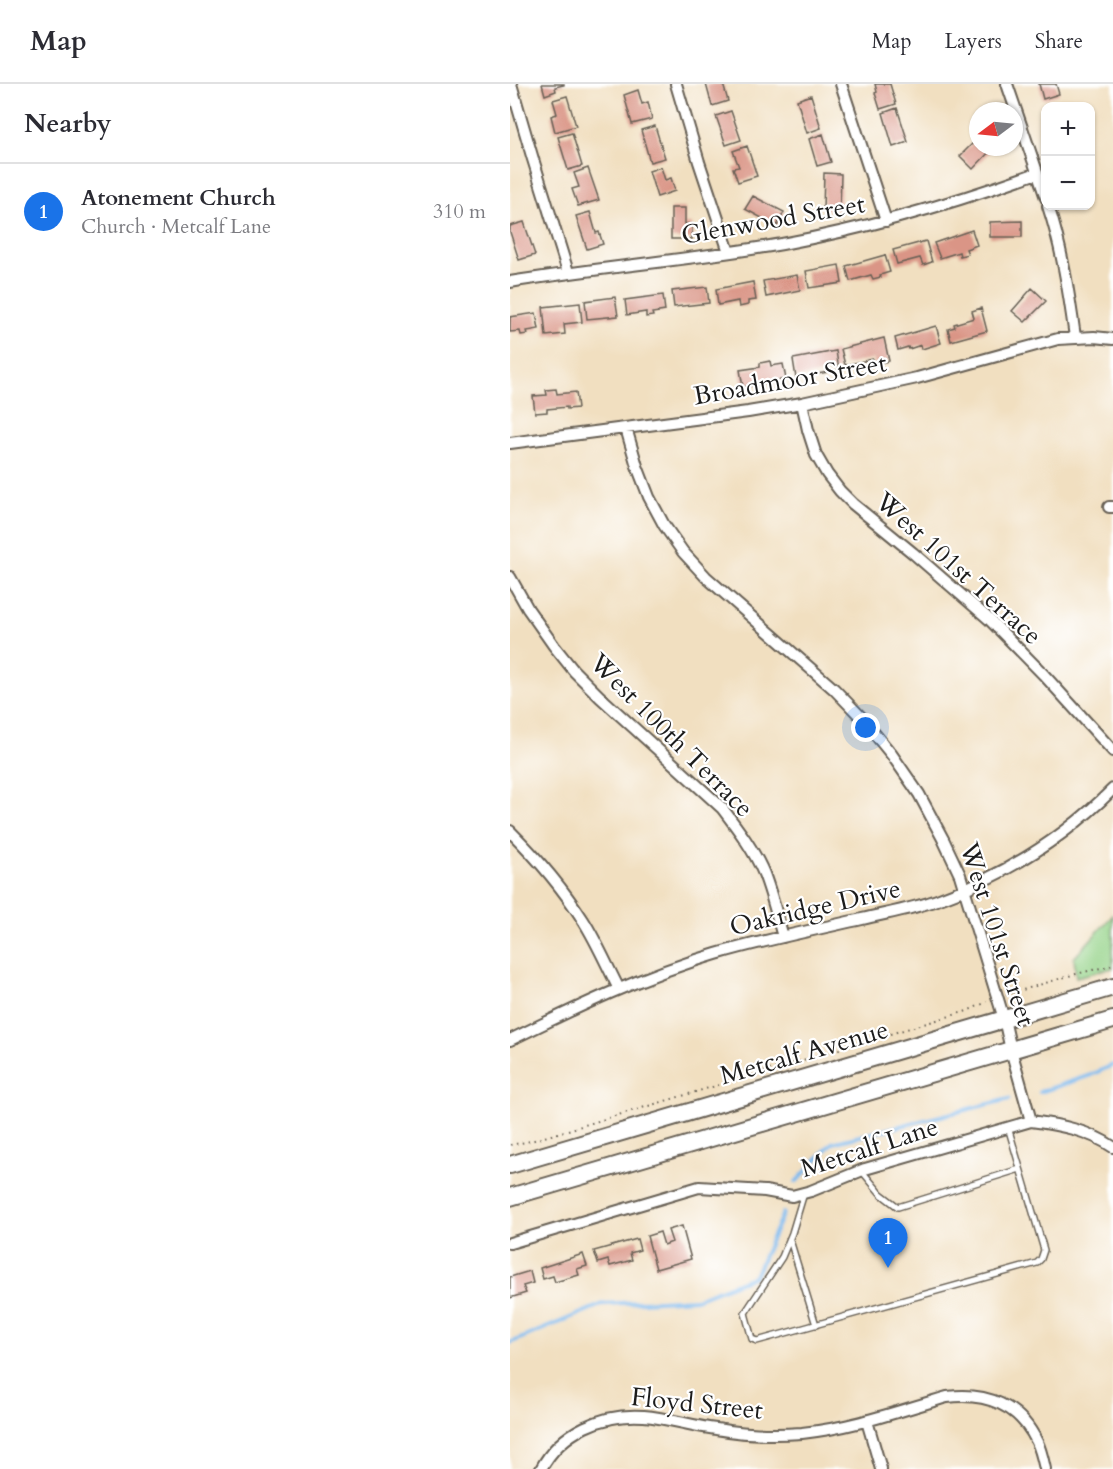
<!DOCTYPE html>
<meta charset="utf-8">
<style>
body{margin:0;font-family:Cardo,serif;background:#f2f2f3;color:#2b2b33}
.controls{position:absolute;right:18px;top:18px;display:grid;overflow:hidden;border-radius:12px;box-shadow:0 2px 4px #0004}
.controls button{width:54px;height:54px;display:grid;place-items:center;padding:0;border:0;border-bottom:2px solid #e1e1e2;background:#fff;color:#2b2b33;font:30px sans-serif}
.compass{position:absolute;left:459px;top:18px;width:54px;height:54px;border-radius:50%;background:#fff;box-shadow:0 2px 4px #0004;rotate:254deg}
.you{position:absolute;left:356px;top:644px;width:21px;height:21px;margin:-15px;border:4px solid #fff;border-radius:50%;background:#1a73e8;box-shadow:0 0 0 9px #1a73e833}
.badge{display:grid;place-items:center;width:39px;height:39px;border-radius:50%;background:#1a73e8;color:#fff;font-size:20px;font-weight:700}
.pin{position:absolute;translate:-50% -50px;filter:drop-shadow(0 2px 3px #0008)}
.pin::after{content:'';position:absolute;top:32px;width:21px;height:18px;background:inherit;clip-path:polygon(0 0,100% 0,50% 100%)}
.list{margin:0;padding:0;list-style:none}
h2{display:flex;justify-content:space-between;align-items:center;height:78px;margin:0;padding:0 24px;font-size:26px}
h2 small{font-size:20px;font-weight:400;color:#7c7c81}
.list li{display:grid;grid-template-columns:39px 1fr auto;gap:18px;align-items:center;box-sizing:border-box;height:96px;padding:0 24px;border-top:2px solid #e1e1e2}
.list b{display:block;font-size:22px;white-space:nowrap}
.list p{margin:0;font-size:20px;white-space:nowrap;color:#7c7c81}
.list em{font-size:20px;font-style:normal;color:#7c7c81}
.map{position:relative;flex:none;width:603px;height:1385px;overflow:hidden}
header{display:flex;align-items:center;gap:36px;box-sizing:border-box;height:84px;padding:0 30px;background:#fff;border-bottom:2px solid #e1e1e2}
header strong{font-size:28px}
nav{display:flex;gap:33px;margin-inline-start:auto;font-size:21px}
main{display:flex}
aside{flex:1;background:#fff}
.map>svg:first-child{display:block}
</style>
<header>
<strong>Map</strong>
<nav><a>Map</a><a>Layers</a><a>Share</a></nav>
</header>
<main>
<aside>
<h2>Nearby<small></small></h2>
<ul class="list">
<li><span class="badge">1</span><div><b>Atonement Church</b><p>Church · Metcalf Lane</p></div><em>310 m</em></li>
</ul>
</aside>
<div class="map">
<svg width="603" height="1385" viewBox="0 0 603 1385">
<rect width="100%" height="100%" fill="#fff"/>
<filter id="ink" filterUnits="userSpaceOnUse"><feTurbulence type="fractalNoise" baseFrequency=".0167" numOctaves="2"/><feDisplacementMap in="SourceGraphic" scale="12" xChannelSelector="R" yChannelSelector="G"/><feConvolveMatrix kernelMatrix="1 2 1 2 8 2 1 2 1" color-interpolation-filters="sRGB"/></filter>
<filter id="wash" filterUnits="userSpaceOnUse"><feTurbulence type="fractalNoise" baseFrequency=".008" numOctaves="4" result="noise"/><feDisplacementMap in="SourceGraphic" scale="24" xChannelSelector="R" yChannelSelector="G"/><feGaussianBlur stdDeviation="1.35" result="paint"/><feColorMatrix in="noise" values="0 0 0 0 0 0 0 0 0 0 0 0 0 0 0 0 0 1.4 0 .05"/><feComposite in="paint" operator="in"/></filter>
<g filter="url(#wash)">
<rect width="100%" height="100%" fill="#f1dfc0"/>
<path fill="#95d389" stroke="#587852" stroke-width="1.5" d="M603,831V884L566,893L564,874Z"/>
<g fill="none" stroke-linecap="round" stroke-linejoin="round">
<path stroke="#79b8ed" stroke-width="4" d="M530,1008L581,991L603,981
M286,1098L322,1059L499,1015
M0,1259L93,1220L186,1215L245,1192L273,1129"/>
</g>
<g id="blocks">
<path fill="#da9586" d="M32,0H54V1L45,3L46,7L35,11Z
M196,0H213L218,17L202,22Z
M365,0H380L386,20L370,25L365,9L367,8Z
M529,0H546L549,10L533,15Z
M128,6L132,20L138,18L142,35L122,40L114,11Z
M301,11L311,44L297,49L287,16Z
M57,12L66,42L45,48L41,32L47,30L43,16Z
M387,24L398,58L383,63L373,29Z
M221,27L231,56L216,61L206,32Z
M145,42L155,74L140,78L131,46Z
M62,49L72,82L58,86L48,53Z
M313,50L321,78L307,82L299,55Z
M468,54V63H484L463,85L450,72Z
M237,62L247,92L228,98L223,84L229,83L223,67Z
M151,83L155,96L161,94L165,107L147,113L139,87Z
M78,84L89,116L68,122L62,105L69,103L64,89Z
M314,89L331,90L330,126H313Z
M243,112L274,128L267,142L235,125Z
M161,124H175V140H182V155H161Z
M80,128L86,149L89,148L93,160L77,165L66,132Z
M512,137V153H480V138Z
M14,138L25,171L9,176L0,148V142Z
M462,146L467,161L456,165L458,170L450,172L449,168L430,174L424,159Z
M416,157L422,178L413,181L410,174L387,180L383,166Z
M375,171L380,188L370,191L371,193L363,195L361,191L340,197L336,182Z
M329,181L332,199L299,204L296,187Z
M287,191L290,206L256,213L253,197Z
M243,198L246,216L238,217V221L229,223L228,217L208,221L206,205Z
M197,203L199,219L164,223L162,207Z
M522,204L536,217L515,238L502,227Z
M153,211L155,227L142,229L143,232L136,233V228L117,231L115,216Z
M105,213L108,232L77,235L75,217Z
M70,219L72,238L54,240L55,250L36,252L33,223Z
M471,224L477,247L441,257L438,245L445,243L444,240L464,234L462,227Z
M26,229L29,245L17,247L18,250L11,251L10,247L0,248V233Z
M426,242L431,259L412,265L411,261L399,265L398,263L388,266L385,254Z
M374,254L379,277L364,280L363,275L335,281L331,265Z
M326,267L329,286L286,294L283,275Z
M260,277L261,282L273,280L276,295L233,303L230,286L250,283V279Z
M46,305L47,310L66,308L68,324L57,325V323L37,325V328L25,329L23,312L37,311L36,306Z
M172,1142L181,1175L146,1185L137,1152L150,1148L154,1161L162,1158L158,1146Z
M127,1155L130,1166L120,1169L122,1176L100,1182L98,1176L88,1179L84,1167Z
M73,1170L77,1182L67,1185L69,1191L45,1198L43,1192L33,1195L30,1184Z
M20,1187L23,1199L13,1202L16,1209L0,1214V1193Z"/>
</g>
</g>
<g filter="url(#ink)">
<use href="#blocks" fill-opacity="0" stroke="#676055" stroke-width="1.5"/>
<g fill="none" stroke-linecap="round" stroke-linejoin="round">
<g stroke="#676055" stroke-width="8">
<path id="service" d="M351,1086L371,1110L388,1123L510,1085
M294,1109L282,1149L272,1173L235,1229L242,1255L247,1257L527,1179L531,1175L534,1166L498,1043
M280,1156L306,1241"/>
</g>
<g stroke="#676055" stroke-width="14">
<path id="minor" d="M1,0L22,72L58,188
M166,0L189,78L219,168
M331,0L376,137
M497,0L536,114
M538,122C552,164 559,209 565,253
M0,198C90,183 182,176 272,160C359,144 444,119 527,89
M292,319L298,346L306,371L317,390L330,407L343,420L403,469L480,536L534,591L603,667
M116,344L127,382L139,413L154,441L173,468L196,493L324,605L351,633L382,671L409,710L433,755L450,791L494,935L501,966L521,1037C550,1041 578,1046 603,1063
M0,359L238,328L292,319L407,294L548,255L584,253L603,255
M599,423H603
M0,493L18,525L44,562L64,587L90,613L212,724C228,745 244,766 254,790C262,811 267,832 273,853
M0,747C27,774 52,803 73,836C87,858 97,882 109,905
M0,956C67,923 134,891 206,870C254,856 303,846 352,835C377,829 403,825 427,816C493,792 553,755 603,705
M0,1159L189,1103L255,1107L282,1112L301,1107L355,1085L521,1037
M357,1337L371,1385
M31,1385C51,1347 93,1329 134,1332C158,1334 182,1342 206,1345C234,1350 263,1351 292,1349C342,1344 389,1327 437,1313C476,1308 510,1321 527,1358C531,1366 533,1376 535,1385"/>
</g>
<g stroke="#676055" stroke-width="20">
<path id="primary" d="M0,1081L603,903
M0,1113L603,936"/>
</g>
<path stroke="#676055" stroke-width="2" stroke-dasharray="1.5 4.5" stroke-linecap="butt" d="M496,911L562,891L603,881
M0,1061L21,1057L457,927L477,918"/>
<use href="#service" stroke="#fff" stroke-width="5"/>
<use href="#minor" stroke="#fff" stroke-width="10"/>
<use href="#primary" stroke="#fff" stroke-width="16"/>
</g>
</g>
<g text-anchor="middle" stroke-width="4.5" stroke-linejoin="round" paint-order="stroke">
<g font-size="26" fill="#1c1c1c" stroke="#fff">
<text transform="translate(263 135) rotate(-10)" y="9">Glenwood Street</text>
<text transform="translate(280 295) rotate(-10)" y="9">Broadmoor Street</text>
<text transform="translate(449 484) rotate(42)" y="9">West 101st Terrace</text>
<text transform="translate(162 651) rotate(45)" y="9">West 100th Terrace</text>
<text transform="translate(305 823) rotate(-13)" y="9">Oakridge Drive</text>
<text transform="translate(488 850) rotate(72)" y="9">West 101st Street</text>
<text transform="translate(294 968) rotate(-16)" y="9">Metcalf Avenue</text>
<text transform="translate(359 1063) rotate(-18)" y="9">Metcalf Lane</text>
<text transform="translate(187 1319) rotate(6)" y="9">Floyd Street</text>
</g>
</g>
</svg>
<div class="controls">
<button>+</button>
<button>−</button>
</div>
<svg class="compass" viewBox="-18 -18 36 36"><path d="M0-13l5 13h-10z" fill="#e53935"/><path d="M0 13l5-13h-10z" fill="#7c7c81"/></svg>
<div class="you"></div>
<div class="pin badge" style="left:378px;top:1184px">1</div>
</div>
</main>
